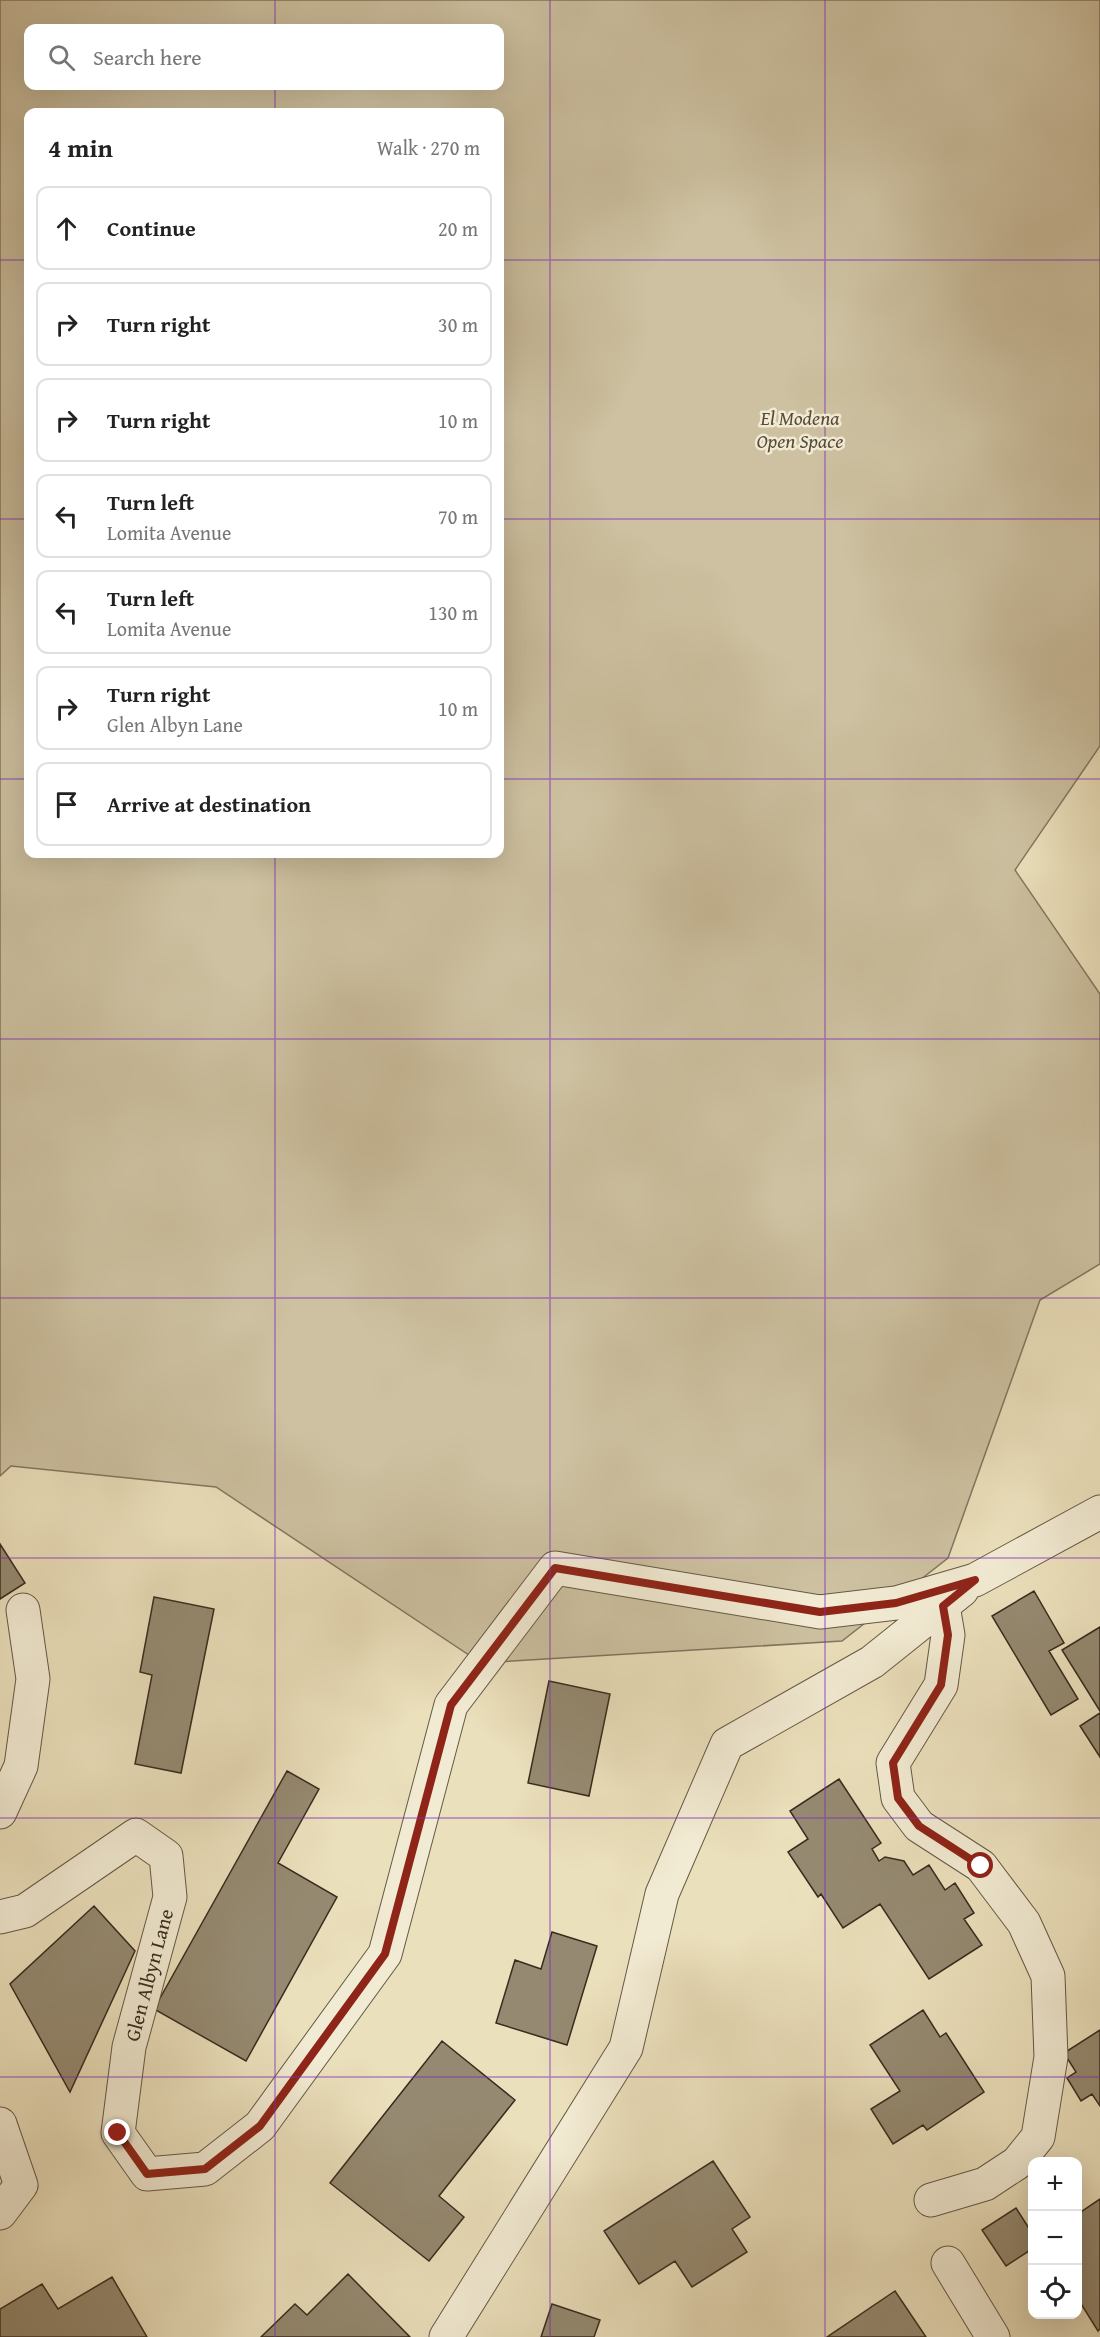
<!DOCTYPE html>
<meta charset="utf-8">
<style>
body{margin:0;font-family:"Gentium Book Plus",serif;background:#f2f2f2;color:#222}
.controls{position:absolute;right:18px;bottom:18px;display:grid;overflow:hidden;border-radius:12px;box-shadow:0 6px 24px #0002}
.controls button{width:54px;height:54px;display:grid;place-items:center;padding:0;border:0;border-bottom:2px solid #e0e0e0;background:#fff;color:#222;font:30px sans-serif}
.stop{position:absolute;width:18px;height:18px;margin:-14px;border:4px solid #8f2418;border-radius:50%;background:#fff}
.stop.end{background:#8f2418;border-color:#fff;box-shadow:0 2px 6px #0008}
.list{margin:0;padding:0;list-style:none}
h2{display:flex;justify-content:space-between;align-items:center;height:78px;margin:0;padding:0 24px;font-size:26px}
h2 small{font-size:20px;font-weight:400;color:#767676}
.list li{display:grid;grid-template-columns:39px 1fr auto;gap:18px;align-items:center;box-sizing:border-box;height:84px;margin:0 12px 12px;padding:0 12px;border:2px solid #e0e0e0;border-radius:12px}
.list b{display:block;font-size:22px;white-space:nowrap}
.list p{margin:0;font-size:20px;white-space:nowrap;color:#767676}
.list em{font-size:20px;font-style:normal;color:#767676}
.icon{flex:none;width:33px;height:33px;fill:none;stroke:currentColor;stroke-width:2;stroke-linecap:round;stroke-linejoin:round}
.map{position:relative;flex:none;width:1100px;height:2337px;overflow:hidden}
.search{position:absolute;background:#fff;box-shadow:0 6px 24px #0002;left:24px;top:24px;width:480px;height:66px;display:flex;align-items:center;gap:15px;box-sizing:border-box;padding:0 21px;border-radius:12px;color:#767676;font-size:22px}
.panel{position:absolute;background:#fff;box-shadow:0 6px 24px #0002;left:24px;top:108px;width:480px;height:750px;border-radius:12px}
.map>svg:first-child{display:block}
</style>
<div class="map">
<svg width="1100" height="2337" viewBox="0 0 1100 2337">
<rect width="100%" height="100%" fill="#ebe0bc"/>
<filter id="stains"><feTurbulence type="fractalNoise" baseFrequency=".00333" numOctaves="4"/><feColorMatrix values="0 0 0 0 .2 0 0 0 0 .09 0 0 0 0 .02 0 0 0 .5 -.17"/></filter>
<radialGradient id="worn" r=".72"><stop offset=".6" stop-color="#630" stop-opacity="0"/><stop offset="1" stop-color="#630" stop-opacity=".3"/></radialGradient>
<path fill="#cdc1a1" stroke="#827660" stroke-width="1.5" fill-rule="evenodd" d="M0,0H1100V746L1015,870L1100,994V1264L1040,1300L948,1558L842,1641L481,1663L216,1487L11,1466L0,1476ZM28,28H500V86H28ZM28,112H500V854H28Z"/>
<path fill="#958a71" stroke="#382c1f" stroke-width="1.5" d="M0,1544L25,1583L0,1599Z
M1034,1591L1064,1643L1049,1651L1078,1699L1051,1715L992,1616Z
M154,1597L214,1609L181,1773L135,1764L152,1675L140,1672Z
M1100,1627V1711L1062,1650Z
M549,1681L610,1694L589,1796L528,1783Z
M1100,1713V1757L1080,1726Z
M287,1771L319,1789L278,1863L337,1897L246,2061L154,2009Z
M839,1779L881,1843L872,1849L879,1861L885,1857L904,1861L913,1875L929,1865L945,1890L955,1883L974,1913L964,1919L982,1945L929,1979L880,1904L843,1928L821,1894L818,1897L788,1852L808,1839L790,1811Z
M94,1906L135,1951L70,2092L10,1984Z
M552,1932L597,1946L567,2045L496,2023L515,1960L541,1969Z
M923,2010L940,2037L946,2033L984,2092L927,2130L923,2125L893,2144L871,2109L900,2091L870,2045Z
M1100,2030V2106L1092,2094L1081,2101L1067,2078L1076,2072L1064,2053Z
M442,2041L515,2100L439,2196L464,2217L429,2261L330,2183Z
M713,2161L750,2217L732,2229L747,2252L692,2287L675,2261L639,2284L604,2231Z
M1100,2199V2329L1098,2331L1078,2299V2214Z
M1016,2208L1032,2233V2249L1006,2266L982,2230Z
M348,2274L410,2337H261L295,2304L307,2315Z
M112,2277L147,2337H0V2309L42,2284L58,2309Z
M895,2291L926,2337H827Z
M552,2304L600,2320L594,2337H541Z"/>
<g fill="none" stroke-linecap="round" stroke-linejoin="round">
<g stroke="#655946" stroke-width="35">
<path id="minor" d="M0,1812L21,1766L33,1679L23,1610
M0,1917L25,1911L136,1835L166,1856L170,1897L129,2047L118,2133L147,2174L205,2169L260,2126L385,1954L451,1705L555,1568L820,1612L896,1603L975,1580L1100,1512
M0,2124L21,2185L0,2213
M931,2200L985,2184L1017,2163L1038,2137L1051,2057L1048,1976L1024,1923L981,1866L919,1826L898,1798L893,1763L941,1685L948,1635L943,1606
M948,2263L993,2337
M446,2337L626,2048L662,1894L727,1744L872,1662L962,1590"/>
</g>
<use href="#minor" stroke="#f2ebd3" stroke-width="33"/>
</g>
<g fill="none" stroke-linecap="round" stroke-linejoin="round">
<path stroke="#8f2418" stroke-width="8" d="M118,2133L147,2174L205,2169L260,2126L385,1954L451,1705L555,1568L820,1612L896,1603L975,1580L943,1606L948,1635L941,1685L893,1763L898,1798L919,1826L981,1866"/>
</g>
<path fill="none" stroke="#7b2cbf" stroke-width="1.5" stroke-opacity="0.55" d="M275,0V28M550,0V2337M825,0V2337M275,86V112M0,260H28M500,260H1100M0,519H28M500,519H1100M0,779H28M500,779H1100M275,854V2337M0,1039H1100M0,1298H1100M0,1558H1100M0,1818H1100M0,2077H1100"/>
<g text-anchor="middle" stroke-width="5" stroke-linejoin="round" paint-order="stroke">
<g font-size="20" font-style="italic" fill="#564a39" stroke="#f2ebd3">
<text x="800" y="425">El Modena<tspan x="800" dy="23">Open Space</tspan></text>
</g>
<g font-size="20" fill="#382c1f" stroke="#f2ebd3">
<text transform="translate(149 1975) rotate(-75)" y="7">Glen Albyn Lane</text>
</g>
</g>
<rect width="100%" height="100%" filter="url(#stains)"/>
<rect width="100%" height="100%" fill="url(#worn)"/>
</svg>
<div class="controls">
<button>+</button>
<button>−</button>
<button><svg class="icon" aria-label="locate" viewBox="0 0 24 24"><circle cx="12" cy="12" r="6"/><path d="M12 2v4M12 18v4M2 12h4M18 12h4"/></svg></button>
</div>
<div class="stop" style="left:981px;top:1866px"></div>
<div class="stop end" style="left:118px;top:2133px"></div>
<div class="search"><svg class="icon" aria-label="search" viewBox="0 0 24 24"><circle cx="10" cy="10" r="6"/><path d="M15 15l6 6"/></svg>Search here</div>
<section class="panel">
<h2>4 min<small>Walk · 270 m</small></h2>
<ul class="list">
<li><svg class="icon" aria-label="ahead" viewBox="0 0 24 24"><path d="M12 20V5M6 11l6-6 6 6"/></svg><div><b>Continue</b></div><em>20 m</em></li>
<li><svg class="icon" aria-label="right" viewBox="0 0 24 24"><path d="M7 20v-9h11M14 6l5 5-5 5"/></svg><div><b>Turn right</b></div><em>30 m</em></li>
<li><svg class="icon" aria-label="right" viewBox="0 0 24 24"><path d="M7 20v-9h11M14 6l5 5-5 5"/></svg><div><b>Turn right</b></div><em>10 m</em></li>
<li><svg class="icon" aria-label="left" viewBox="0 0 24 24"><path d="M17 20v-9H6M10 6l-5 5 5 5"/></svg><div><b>Turn left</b><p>Lomita Avenue</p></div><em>70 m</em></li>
<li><svg class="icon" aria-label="left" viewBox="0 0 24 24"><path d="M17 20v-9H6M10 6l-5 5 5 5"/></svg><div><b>Turn left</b><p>Lomita Avenue</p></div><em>130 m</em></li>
<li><svg class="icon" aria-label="right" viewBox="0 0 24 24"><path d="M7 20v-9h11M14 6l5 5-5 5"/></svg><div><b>Turn right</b><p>Glen Albyn Lane</p></div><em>10 m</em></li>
<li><svg class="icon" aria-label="arrive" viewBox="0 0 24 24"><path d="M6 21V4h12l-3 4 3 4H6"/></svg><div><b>Arrive at destination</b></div></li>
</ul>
</section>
</div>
